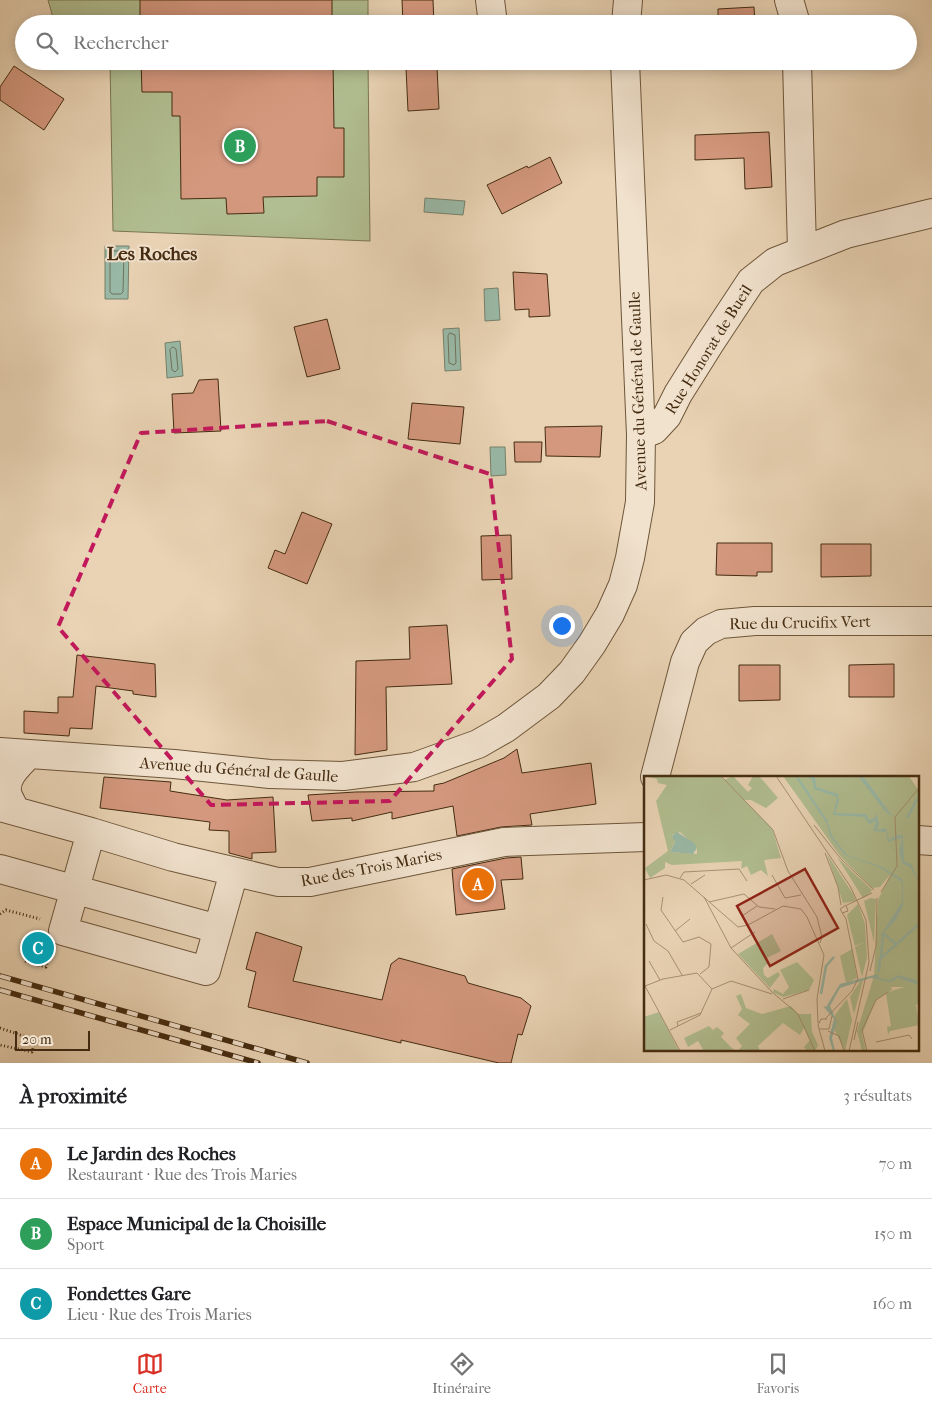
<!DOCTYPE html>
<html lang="fr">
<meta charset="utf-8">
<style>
body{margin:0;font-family:"IM FELL French Canon",serif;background:#f2f2f2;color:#202124}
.scale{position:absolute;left:15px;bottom:12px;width:75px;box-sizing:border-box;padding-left:5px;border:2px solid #452c11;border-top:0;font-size:14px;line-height:18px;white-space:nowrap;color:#452c11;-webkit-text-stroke:4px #f1e2ce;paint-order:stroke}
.you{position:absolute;left:561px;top:625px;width:18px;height:18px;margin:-12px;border:4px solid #fff;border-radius:50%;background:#1a73e8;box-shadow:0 0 0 8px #1a73e833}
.badge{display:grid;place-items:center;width:32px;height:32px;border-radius:50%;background:#d93025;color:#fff;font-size:16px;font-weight:700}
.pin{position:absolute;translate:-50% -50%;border:2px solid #fff;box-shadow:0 1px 5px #0006}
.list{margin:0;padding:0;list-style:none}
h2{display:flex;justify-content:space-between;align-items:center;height:65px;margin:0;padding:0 20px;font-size:21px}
h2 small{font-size:16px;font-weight:400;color:#757577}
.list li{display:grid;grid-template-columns:32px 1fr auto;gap:15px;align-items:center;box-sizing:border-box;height:70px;padding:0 20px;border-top:1px solid #e0e0e0}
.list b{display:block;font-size:19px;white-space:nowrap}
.list p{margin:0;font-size:16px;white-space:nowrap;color:#757577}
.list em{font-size:16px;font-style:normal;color:#757577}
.icon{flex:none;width:28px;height:28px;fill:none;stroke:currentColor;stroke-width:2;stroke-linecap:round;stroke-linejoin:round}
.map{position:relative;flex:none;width:932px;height:1063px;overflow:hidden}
.search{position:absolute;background:#fff;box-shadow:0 2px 12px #0003;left:15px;right:15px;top:15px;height:55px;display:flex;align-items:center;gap:12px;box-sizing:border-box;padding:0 18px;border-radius:28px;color:#757577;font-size:19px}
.sheet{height:275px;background:#fff}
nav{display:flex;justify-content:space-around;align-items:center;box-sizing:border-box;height:70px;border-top:1px solid #e0e0e0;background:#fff;font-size:14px;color:#757577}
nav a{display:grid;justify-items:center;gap:2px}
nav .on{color:#d93025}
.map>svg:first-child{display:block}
</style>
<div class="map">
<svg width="932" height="1063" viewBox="0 0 932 1063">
<rect width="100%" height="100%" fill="#e9d3b4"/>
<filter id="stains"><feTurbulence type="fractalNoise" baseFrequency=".004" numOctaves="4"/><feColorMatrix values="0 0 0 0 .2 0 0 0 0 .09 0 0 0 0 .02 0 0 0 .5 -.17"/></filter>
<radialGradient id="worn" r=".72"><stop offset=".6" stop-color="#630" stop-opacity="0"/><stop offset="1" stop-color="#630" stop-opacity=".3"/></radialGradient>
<path fill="#b1be91" stroke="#7b7551" d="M48,0H368V24H109V16L54,21Z
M110,61H368L370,241L113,231Z"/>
<path fill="#99b9a7" stroke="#77816b" d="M425,198L465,201L463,215L424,212Z
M105,246H129L128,299H105Z
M498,288L500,320L485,321L484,289Z
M459,328L461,370L445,371L443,329Z
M180,341L183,376L167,378L165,343Z
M490,447H505L506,475L491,476Z"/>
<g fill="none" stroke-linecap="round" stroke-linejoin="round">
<path stroke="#6f725c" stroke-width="1" d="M113,251H122L124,253L123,292L121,294H112L110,292V253Z
M450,333L455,335L456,363L454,365L449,363L448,336Z
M173,347L176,349L178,369L175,372L172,370L170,350Z"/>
</g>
<path fill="#d4987e" stroke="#452c11" d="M140,0H332V24H140Z
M402,0H433L434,24H403Z
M754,7L755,24H718V9Z
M141,61H333L334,128H344V177H317V196L263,197L264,213L227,214L226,198L181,199L180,116H172V92H142Z
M719,61H756V64L719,66Z
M14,66L64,99L44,130L0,100V87Z
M437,67L439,109L408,111L406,68Z
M769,132L772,187L745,189L744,158L695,160V135Z
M550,157L562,183L502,214L487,185L527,166L528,168Z
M513,272L547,274L550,316L529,317V309L515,310Z
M327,319L340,369L307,377L294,327Z
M218,379L221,431L174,433L172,394L193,393L199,380Z
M412,403L464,407L460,444L408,439Z
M602,426L600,457L546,456L545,427Z
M514,442H542L541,462H515Z
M302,512L332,524L307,584L268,568L275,550L285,554Z
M511,535L512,579L482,580L481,536Z
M717,543H772V572H757V576L716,575Z
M821,544H871V576L821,577Z
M447,625L452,684L386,687L387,750L355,755L356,661L410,659L409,627Z
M77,655L155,664L156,697L133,694V691L96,686L92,729L70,728L69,736L24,733V711L58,713V697H73Z
M894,664V697H849V665Z
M739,665H780V700L739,701Z
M517,749L522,773L591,763L596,804L530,814L532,825L501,827L457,836L453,806L392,819V812L352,821V818L312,821L308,795L355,792L434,791V785L444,783L504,758Z
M104,777L171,782L170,791L227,800L273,797L276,852L252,853V859L229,853V831L209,830L210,822L100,808Z
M521,857L523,879L501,880L505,909L456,915L452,869L506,858Z
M256,932L302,947L293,981L382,1000L391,964L399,958L465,976L468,983L521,998L531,1006L522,1035L518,1034L511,1063H499L401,1040V1043L248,1007L256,972L246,969Z"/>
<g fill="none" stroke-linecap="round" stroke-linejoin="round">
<g stroke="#6e563a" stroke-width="30">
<path id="minor" d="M490,0L493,24
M789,0L796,24
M626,24L628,0
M797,61L802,250
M641,435L654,430L667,416L678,394L710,343L751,281L775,262L846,234L932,213
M0,752L174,764L270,774L343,776L414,767L478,744L506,728L549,696L572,672L592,644L610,614L623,585L630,558L640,502L641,435L625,61
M655,777L685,662L694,642L706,631L721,624L755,621H932
M0,807L91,832L173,857L278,882H310L504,842L646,837
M15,810C13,805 8,798 7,792C5,776 19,765 28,755
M91,832L63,931L206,971L234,872
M918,840L932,841
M0,869L218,929"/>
</g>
<path stroke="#452c11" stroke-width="3" stroke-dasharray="1 2.5" stroke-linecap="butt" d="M0,914L6,910L40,919
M25,961L46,967L50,952
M0,1028L35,1040L32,1052L0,1045"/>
<use href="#minor" stroke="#f1e2ce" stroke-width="28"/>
<g stroke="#452c11" stroke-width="5.5">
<path id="rail" d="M0,976L307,1063
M0,990L258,1063"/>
</g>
<use href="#rail" stroke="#f1e2ce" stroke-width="4" stroke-dasharray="11" stroke-linecap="butt"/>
</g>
<path fill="none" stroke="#c2185b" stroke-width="4" stroke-dasharray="10 6" stroke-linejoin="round" d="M327,421L490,474L512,659L390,801L211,805L58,627L141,433Z"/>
<g text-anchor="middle" stroke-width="4" stroke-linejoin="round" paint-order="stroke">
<g font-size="16" fill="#452c11" stroke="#f1e2ce">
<text transform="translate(708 349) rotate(-58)" y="6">Rue Honorat de Bueil</text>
<text transform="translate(637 391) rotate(-92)" y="6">Avenue du Général de Gaulle</text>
<text transform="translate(800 622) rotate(-1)" y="6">Rue du Crucifix Vert</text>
<text transform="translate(239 769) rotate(4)" y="6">Avenue du Général de Gaulle</text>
<text transform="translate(371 867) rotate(-11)" y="6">Rue des Trois Maries</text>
</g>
<g font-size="19" font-weight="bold" fill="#452c11" stroke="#f1e2ce">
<text x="152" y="260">Les Roches</text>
</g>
</g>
<g transform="translate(644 776)">
<rect width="275" height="275" fill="#e9d3b4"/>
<path d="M0,0H77L80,4L89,0L104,16L108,12L104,9L109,0L116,1L134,22L122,32L107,24H100L128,52L137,82L120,84L124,100L117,94L107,99L103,90L97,93L98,85L28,89L21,86V92L6,102L1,92L24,75L12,25L23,9L14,7L13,3ZM36,56L53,72V78L26,76L31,65L28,59ZM139,0H265L275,15V228L272,229L275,249L246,255L244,259L243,251L247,250L242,217L260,211H247L248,214L232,224L218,258L222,275H218L213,255L230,200L234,124L246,99L236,111L228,112L197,81ZM183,78L209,118L212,125L199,127ZM193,81L228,114L226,117L219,122ZM227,122L232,123L230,166L220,125ZM214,128L221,148L223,182L218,201L211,171L221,166L211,170L203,139ZM128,158L137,175L123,182L125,186L119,192L120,199L124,202L134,196L136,199L126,212L94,178ZM208,173L213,202L202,207L196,180ZM153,186L170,204L165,214L139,221L129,216L130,213L139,218L145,211L136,194ZM217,204H219L210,238L206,221ZM97,218L102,232L118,238L147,230L154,238H167L168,256L174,269L171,275H163L160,271L166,264L160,252L156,259L139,247L114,270L116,275H94L98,270L92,262L106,248L94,239L98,233L92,220ZM203,223L208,244L201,275L191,255V239ZM15,236L35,275H0V241ZM65,250L69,254L73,251L80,257L77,261L91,275H60L54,265L44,271L40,262Z" fill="#b1be91" fill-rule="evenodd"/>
<path d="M151,0L155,2L183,44L188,60L203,79L238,91L259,104V130L251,145L236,160L258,126V106L237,92L201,79L186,60L183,48ZM160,0L171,1L172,11L194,18L195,25L191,37L222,38L225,44L231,42L232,37L235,48L233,54L242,52L245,64L252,59H259L260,85L267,88L275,106L266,91L258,87L255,76L258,62L244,66L242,56L229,55L232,45L225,48L220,41L189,39L193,21L170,13L168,3ZM214,0H219L249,41L240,34ZM33,56L50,67L53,72L49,78L26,76L31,66L28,60ZM234,198L235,202L246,204L254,199L272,204L275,209L254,202L247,206L227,202L196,212L186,230L193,246L188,262L191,275H189L185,262L190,243L179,230L182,231L196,208Z" fill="#99b9a7"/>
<path fill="none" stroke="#99b9a7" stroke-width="2.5" d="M263,42L273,23M239,157L253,169M237,181L239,158M235,196L236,183L275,148M177,218L182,190L190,181"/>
<path fill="none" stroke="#a79073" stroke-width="1" d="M77,0L129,54L144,95L173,141L178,161L176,167M132,0L206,110L222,144L225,186L205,275M170,49L197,83L230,114M181,77L194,111L197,129M128,99L141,122L157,119M36,102L40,96L95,93L103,105M0,104L22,99L40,104L94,151L104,149L139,130L157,133L163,141L180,179L173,223L174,247M47,108L61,99M237,116L253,90L251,41L275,12M19,121L17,134L39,166L55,161L67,168L65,191L56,198M60,121L87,172L128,216L154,238L171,275M65,126L100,118L115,131L131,133M203,129L228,117M98,140L113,130M2,148L10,165L24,175L38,199M31,155L46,143M87,172L111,156M5,185L16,204M226,195L232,170L233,122M0,208L36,275M1,210L19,203L53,197L68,213L87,205L128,218M139,223L165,214M181,243L208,215L214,203L202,143L196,133L202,129L204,135L198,137M34,250L33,246L57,237M175,253H185L188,240M26,254L56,239L68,213M184,255L195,260L200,275M210,264L214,246M232,266L265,259L268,263M181,275L174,249L177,243H183M223,275L218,254L232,224L244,216"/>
<path fill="#8f2418" fill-opacity="0.15" stroke="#8f2418" stroke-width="2.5" d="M161,93L194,152L126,190L93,130Z"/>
<rect width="275" height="275" fill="none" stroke="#452c11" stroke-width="2.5"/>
</g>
<rect width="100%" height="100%" filter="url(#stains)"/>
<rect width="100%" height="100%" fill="url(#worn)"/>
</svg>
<div class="scale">20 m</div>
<div class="you"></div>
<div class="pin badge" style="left:478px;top:884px;background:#e8710a">A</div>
<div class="pin badge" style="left:240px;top:146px;background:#2e9e5b">B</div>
<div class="pin badge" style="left:38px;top:948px;background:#0f9aa8">C</div>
<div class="search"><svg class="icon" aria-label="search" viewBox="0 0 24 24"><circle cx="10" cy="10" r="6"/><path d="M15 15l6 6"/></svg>Rechercher</div>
</div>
<section class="sheet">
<h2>À proximité<small>3 résultats</small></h2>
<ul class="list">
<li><span class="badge" style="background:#e8710a">A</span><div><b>Le Jardin des Roches</b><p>Restaurant · Rue des Trois Maries</p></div><em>70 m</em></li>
<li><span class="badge" style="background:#2e9e5b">B</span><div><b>Espace Municipal de la Choisille</b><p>Sport</p></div><em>150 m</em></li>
<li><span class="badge" style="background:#0f9aa8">C</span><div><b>Fondettes Gare</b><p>Lieu · Rue des Trois Maries</p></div><em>160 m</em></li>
</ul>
</section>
<nav>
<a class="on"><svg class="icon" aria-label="map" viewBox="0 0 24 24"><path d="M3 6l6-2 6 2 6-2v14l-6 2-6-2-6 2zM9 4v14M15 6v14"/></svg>Carte</a>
<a><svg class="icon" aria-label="directions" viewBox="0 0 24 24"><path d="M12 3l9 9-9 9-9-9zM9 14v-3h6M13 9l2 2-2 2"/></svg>Itinéraire</a>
<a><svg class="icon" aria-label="saved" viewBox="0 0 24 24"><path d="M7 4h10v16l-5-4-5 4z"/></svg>Favoris</a>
</nav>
